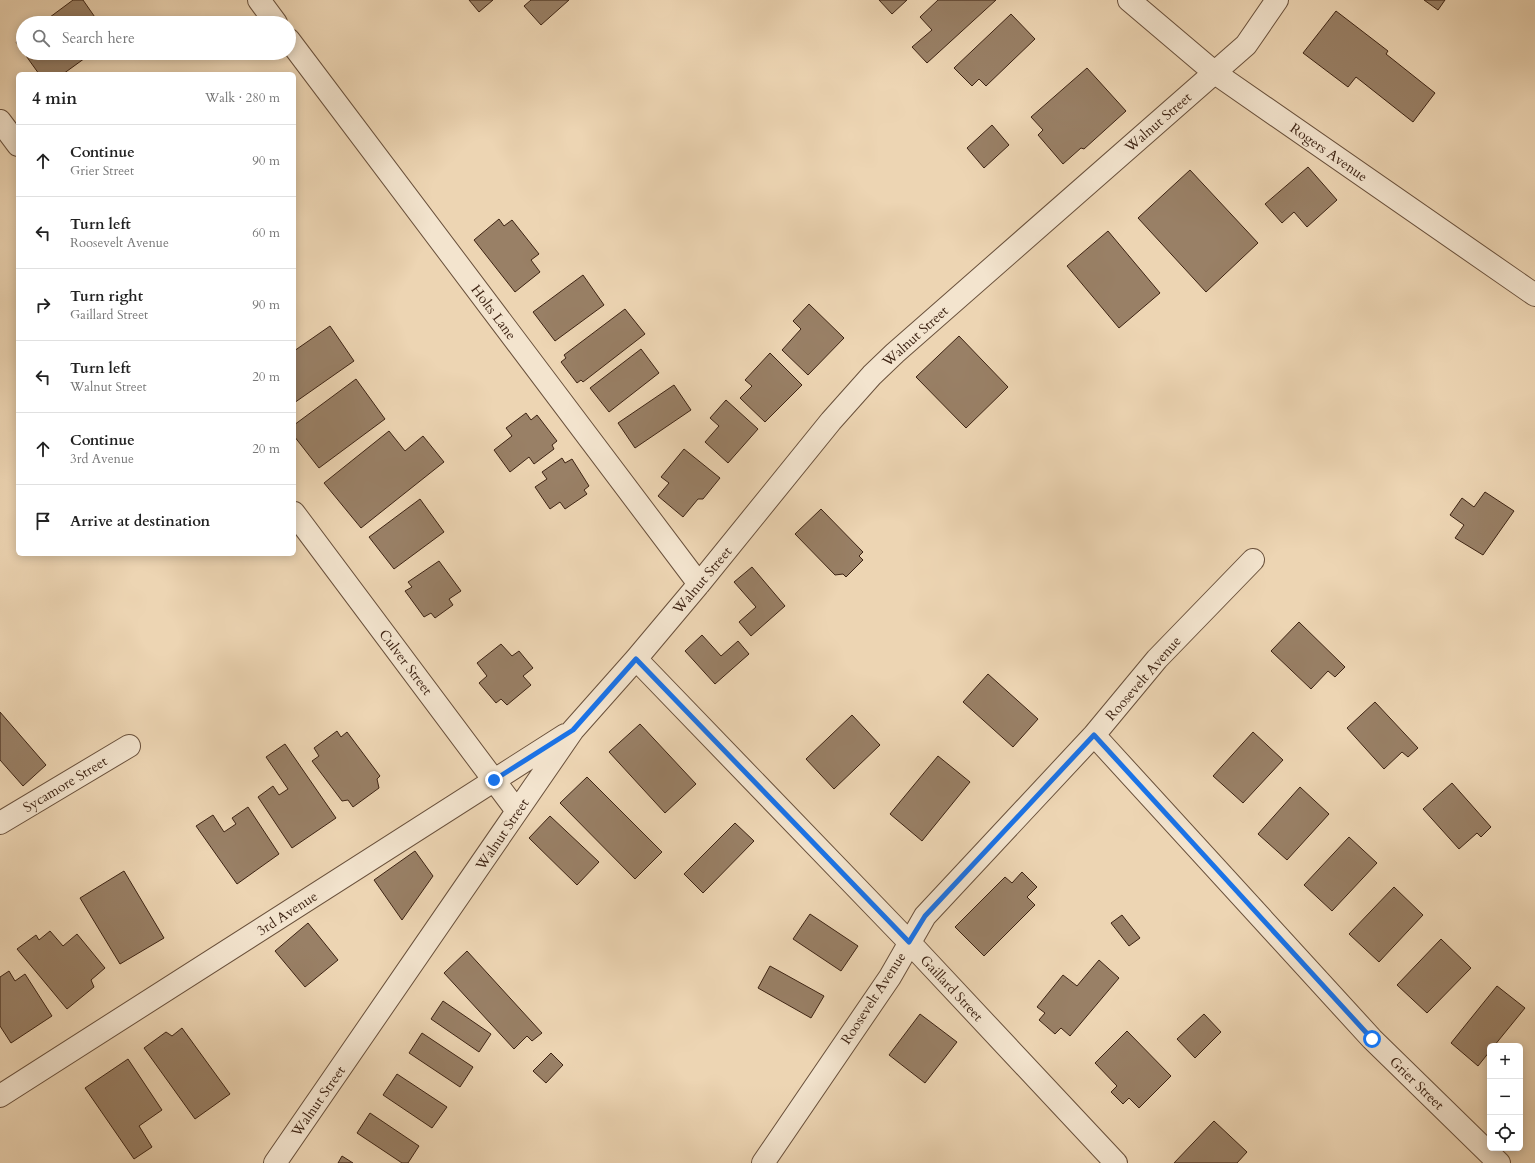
<!DOCTYPE html>
<meta charset="utf-8">
<style>
body{margin:0;font-family:Cardo,serif;background:#f6f6f6;color:#222}
.controls{position:absolute;right:12px;bottom:12px;display:grid;overflow:hidden;border-radius:6px;box-shadow:0 2px 10px #0003}
.controls button{width:36px;height:36px;display:grid;place-items:center;padding:0;border:0;border-bottom:1px solid #e0e0e0;background:#fff;color:#222;font:20px sans-serif}
.stop{position:absolute;width:12px;height:12px;margin:-9px;border:3px solid #1a73e8;border-radius:50%;background:#fff}
.stop.end{background:#1a73e8;border-color:#fff;box-shadow:0 1px 4px #0008}
.list{margin:0;padding:0;list-style:none}
h2{display:flex;justify-content:space-between;align-items:center;height:52px;margin:0;padding:0 16px;font-size:17px}
h2 small{font-size:13px;font-weight:400;color:#767676}
.list li{display:grid;grid-template-columns:26px 1fr auto;gap:12px;align-items:center;box-sizing:border-box;height:72px;padding:0 16px;border-top:1px solid #e0e0e0}
.list b{display:block;font-size:15px;white-space:nowrap}
.list p{margin:0;font-size:13px;white-space:nowrap;color:#767676}
.list em{font-size:13px;font-style:normal;color:#767676}
.icon{flex:none;width:22px;height:22px;fill:none;stroke:currentColor;stroke-width:2;stroke-linecap:round;stroke-linejoin:round}
.map{position:relative;flex:none;width:1535px;height:1163px;overflow:hidden}
.search{position:absolute;background:#fff;box-shadow:0 2px 10px #0003;left:16px;top:16px;width:280px;height:44px;display:flex;align-items:center;gap:10px;box-sizing:border-box;padding:0 14px;border-radius:22px;color:#767676;font-size:15px}
.panel{position:absolute;background:#fff;box-shadow:0 2px 10px #0003;left:16px;top:72px;width:280px;height:484px;border-radius:6px}
.map>svg:first-child{display:block}
</style>
<div class="map">
<svg width="1535" height="1163" viewBox="0 0 1535 1163">
<rect width="100%" height="100%" fill="#edd5b3"/>
<filter id="stains"><feTurbulence type="fractalNoise" baseFrequency=".005" numOctaves="4"/><feColorMatrix values="0 0 0 0 .2 0 0 0 0 .09 0 0 0 0 .02 0 0 0 .5 -.17"/></filter>
<radialGradient id="worn" r=".72"><stop offset=".6" stop-color="#630" stop-opacity="0"/><stop offset="1" stop-color="#630" stop-opacity=".3"/></radialGradient>
<path fill="#998066" stroke="#3d2313" d="M73,0H83L99,23H42Z
M469,0H493L479,12Z
M531,0H569L541,25L524,6Z
M879,0H907L892,14Z
M938,0H996L927,63L912,47L932,30L920,17Z
M1424,0H1445L1438,10Z
M1336,11L1388,51L1386,54L1435,93L1413,122L1356,77L1348,87L1303,53Z
M1011,14L1035,39L986,86L979,79L972,86L954,68Z
M23,36V52L16,42Z
M24,53H92L63,74H39Z
M1087,68L1126,111L1084,149L1081,148L1063,164L1038,135L1043,130L1031,117Z
M992,125L1009,145L984,168L967,148Z
M1308,167L1337,200L1307,227L1294,212L1282,223L1265,204Z
M1190,170L1258,243L1206,292L1138,218Z
M499,219L504,226L512,220L539,254L531,260L540,272L515,292L474,240Z
M1108,231L1160,293L1119,328L1067,266Z
M583,275L604,305L555,341L533,312Z
M809,304L844,338L808,375L782,350L801,329L793,321Z
M625,309L645,334L583,382L581,380L577,383L561,362L566,358L564,355Z
M330,326L354,361L294,403V351Z
M959,336L1008,387L966,428L916,377Z
M641,349L659,373L609,412L590,388Z
M770,353L802,385L765,422L740,398L752,386L745,380Z
M356,379L385,419L319,468L294,436V425Z
M674,385L691,410L635,448L618,423Z
M726,400L758,429L728,463L705,442L719,426L710,418Z
M526,413L531,420L537,415L557,441L552,445L554,449L534,464L529,457L510,472L494,450L512,436L506,428Z
M389,431L405,451L423,436L444,462L361,528L324,483Z
M684,449L720,478L703,499H698L683,517L658,496L669,483L661,477Z
M562,458L565,463L572,459L589,486L584,490L587,494L565,509L560,502L550,509L535,487L547,479L542,472Z
M1485,492L1514,511L1483,555L1455,538L1464,525L1450,515L1462,498L1474,507Z
M420,499L444,532L394,569L369,537Z
M821,509L863,552L859,556L863,560L846,577L843,574L835,575L795,534Z
M439,561L461,591L449,599L453,605L435,618L431,613L424,617L405,591L412,587L408,582Z
M752,567L785,606L751,636L739,622L756,607L734,582Z
M1299,622L1345,667L1335,677L1328,671L1311,689L1271,651Z
M702,635L721,656L738,641L749,654L715,684L685,651Z
M501,644L512,656L519,651L533,668L523,676L531,685L507,705L501,699L496,703L479,683L487,676L477,663Z
M988,674L1038,719L1013,747L963,702Z
M1375,702L1418,748L1408,757L1402,752L1384,769L1347,728Z
M0,712L46,765L23,786L0,760Z
M852,715L880,745L834,789L806,759Z
M640,724L696,784L665,813L609,752Z
M337,731L341,737L347,732L380,776L377,779L379,788L353,807L348,800L342,801L312,761L319,756L314,748Z
M1253,732L1283,760L1243,803L1213,776Z
M285,744L336,818L292,848L258,797L273,786L279,795L288,789L266,757Z
M938,756L970,782L922,841L890,814Z
M587,777L662,852L635,879L560,803Z
M1452,783L1491,827L1481,837L1477,833L1459,849L1423,809Z
M1300,787L1329,814L1287,860L1258,834Z
M248,807L279,854L237,884L196,826L213,815L224,832L236,824L232,818Z
M550,816L599,862L577,885L529,838Z
M735,823L754,841L703,893L684,874Z
M1349,837L1377,863L1332,911L1304,885Z
M415,851L433,876L402,920L374,880Z
M124,871L164,938L120,964L80,898Z
M1022,872L1037,887L1027,897L1035,905L984,956L955,927L1005,877L1012,883Z
M1394,887L1423,915L1379,962L1349,934Z
M810,914L858,946L841,971L793,939Z
M1122,915L1140,938L1129,946L1111,923Z
M308,923L338,960L305,987L275,951Z
M50,931L63,946L77,934L105,968L91,980L94,987L67,1009L17,949L36,935L39,940Z
M1441,939L1471,968L1427,1013L1397,985Z
M467,951L542,1033L532,1041L527,1036L514,1049L444,973Z
M1099,960L1119,978L1070,1036L1061,1028L1055,1034L1039,1020L1045,1013L1037,1007L1063,975L1077,986Z
M770,966L824,996L811,1018L758,988Z
M9,971L15,981L25,974L52,1016L11,1043L0,1026V977Z
M1497,986L1525,1008L1494,1046H1490V1051L1478,1066L1451,1043Z
M443,1001L491,1034L479,1052L431,1019Z
M920,1014L957,1042L925,1083L889,1055Z
M1204,1014L1221,1032L1195,1058L1177,1039Z
M182,1028L230,1094L195,1119L144,1048L166,1032L172,1036Z
M1127,1031L1171,1076L1139,1108L1129,1098L1123,1104L1111,1092L1117,1086L1095,1063Z
M422,1033L473,1067L460,1087L409,1053Z
M551,1053L563,1065L546,1083L533,1071Z
M128,1059L162,1110L139,1126L152,1147L134,1159L85,1088Z
M397,1074L447,1107L432,1128L383,1095Z
M370,1113L419,1146L408,1163H402L357,1133Z
M1214,1121L1247,1152L1237,1163H1174Z
M342,1156L353,1163H338Z"/>
<g fill="none" stroke-linecap="round" stroke-linejoin="round">
<g stroke="#69503b" stroke-width="24">
<path id="minor" d="M259,0L276,23
M1129,0L1215,73L1535,295
M289,40L699,584
M0,121L18,145
M294,513L517,811
M636,659L909,942L1116,1163
M1094,735L1372,1039L1499,1163
M0,823L129,746
M0,1096L565,735
M275,1163L573,730L636,659L699,584L831,421L872,375L895,353L1246,45L1277,0
M763,1163L890,977L925,916L1094,735L1157,659L1253,560"/>
</g>
<use href="#minor" stroke="#f3e4ce" stroke-width="22"/>
</g>
<g fill="none" stroke-linecap="round" stroke-linejoin="round">
<path stroke="#1a73e8" stroke-width="5" d="M494,780L573,730L636,659L909,942L925,916L1094,735L1372,1039"/>
</g>
<g text-anchor="middle" stroke-width="3" stroke-linejoin="round" paint-order="stroke">
<g font-size="14" fill="#3d2313" stroke="#f3e4ce">
<text transform="translate(1158 122) rotate(-41)" y="5">Walnut Street</text>
<text transform="translate(1329 152) rotate(35)" y="5">Rogers Avenue</text>
<text transform="translate(494 312) rotate(53)" y="5">Holts Lane</text>
<text transform="translate(915 336) rotate(-42)" y="5">Walnut Street</text>
<text transform="translate(702 580) rotate(-50)" y="5">Walnut Street</text>
<text transform="translate(406 662) rotate(53)" y="5">Culver Street</text>
<text transform="translate(1143 678) rotate(-49)" y="5">Roosevelt Avenue</text>
<text transform="translate(65 784) rotate(-31)" y="5">Sycamore Street</text>
<text transform="translate(502 834) rotate(-56)" y="5">Walnut Street</text>
<text transform="translate(287 913) rotate(-33)" y="5">3rd Avenue</text>
<text transform="translate(952 988) rotate(47)" y="5">Gaillard Street</text>
<text transform="translate(873 998) rotate(-57)" y="5">Roosevelt Avenue</text>
<text transform="translate(1417 1083) rotate(44)" y="5">Grier Street</text>
<text transform="translate(318 1101) rotate(-55)" y="5">Walnut Street</text>
</g>
</g>
<rect width="100%" height="100%" filter="url(#stains)"/>
<rect width="100%" height="100%" fill="url(#worn)"/>
</svg>
<div class="controls">
<button>+</button>
<button>−</button>
<button><svg class="icon" aria-label="locate" viewBox="0 0 24 24"><circle cx="12" cy="12" r="6"/><path d="M12 2v4M12 18v4M2 12h4M18 12h4"/></svg></button>
</div>
<div class="stop" style="left:1372px;top:1039px"></div>
<div class="stop end" style="left:494px;top:780px"></div>
<div class="search"><svg class="icon" aria-label="search" viewBox="0 0 24 24"><circle cx="10" cy="10" r="6"/><path d="M15 15l6 6"/></svg>Search here</div>
<section class="panel">
<h2>4 min<small>Walk · 280 m</small></h2>
<ul class="list">
<li><svg class="icon" aria-label="ahead" viewBox="0 0 24 24"><path d="M12 20V5M6 11l6-6 6 6"/></svg><div><b>Continue</b><p>Grier Street</p></div><em>90 m</em></li>
<li><svg class="icon" aria-label="left" viewBox="0 0 24 24"><path d="M17 20v-9H6M10 6l-5 5 5 5"/></svg><div><b>Turn left</b><p>Roosevelt Avenue</p></div><em>60 m</em></li>
<li><svg class="icon" aria-label="right" viewBox="0 0 24 24"><path d="M7 20v-9h11M14 6l5 5-5 5"/></svg><div><b>Turn right</b><p>Gaillard Street</p></div><em>90 m</em></li>
<li><svg class="icon" aria-label="left" viewBox="0 0 24 24"><path d="M17 20v-9H6M10 6l-5 5 5 5"/></svg><div><b>Turn left</b><p>Walnut Street</p></div><em>20 m</em></li>
<li><svg class="icon" aria-label="ahead" viewBox="0 0 24 24"><path d="M12 20V5M6 11l6-6 6 6"/></svg><div><b>Continue</b><p>3rd Avenue</p></div><em>20 m</em></li>
<li><svg class="icon" aria-label="arrive" viewBox="0 0 24 24"><path d="M6 21V4h12l-3 4 3 4H6"/></svg><div><b>Arrive at destination</b></div></li>
</ul>
</section>
</div>
